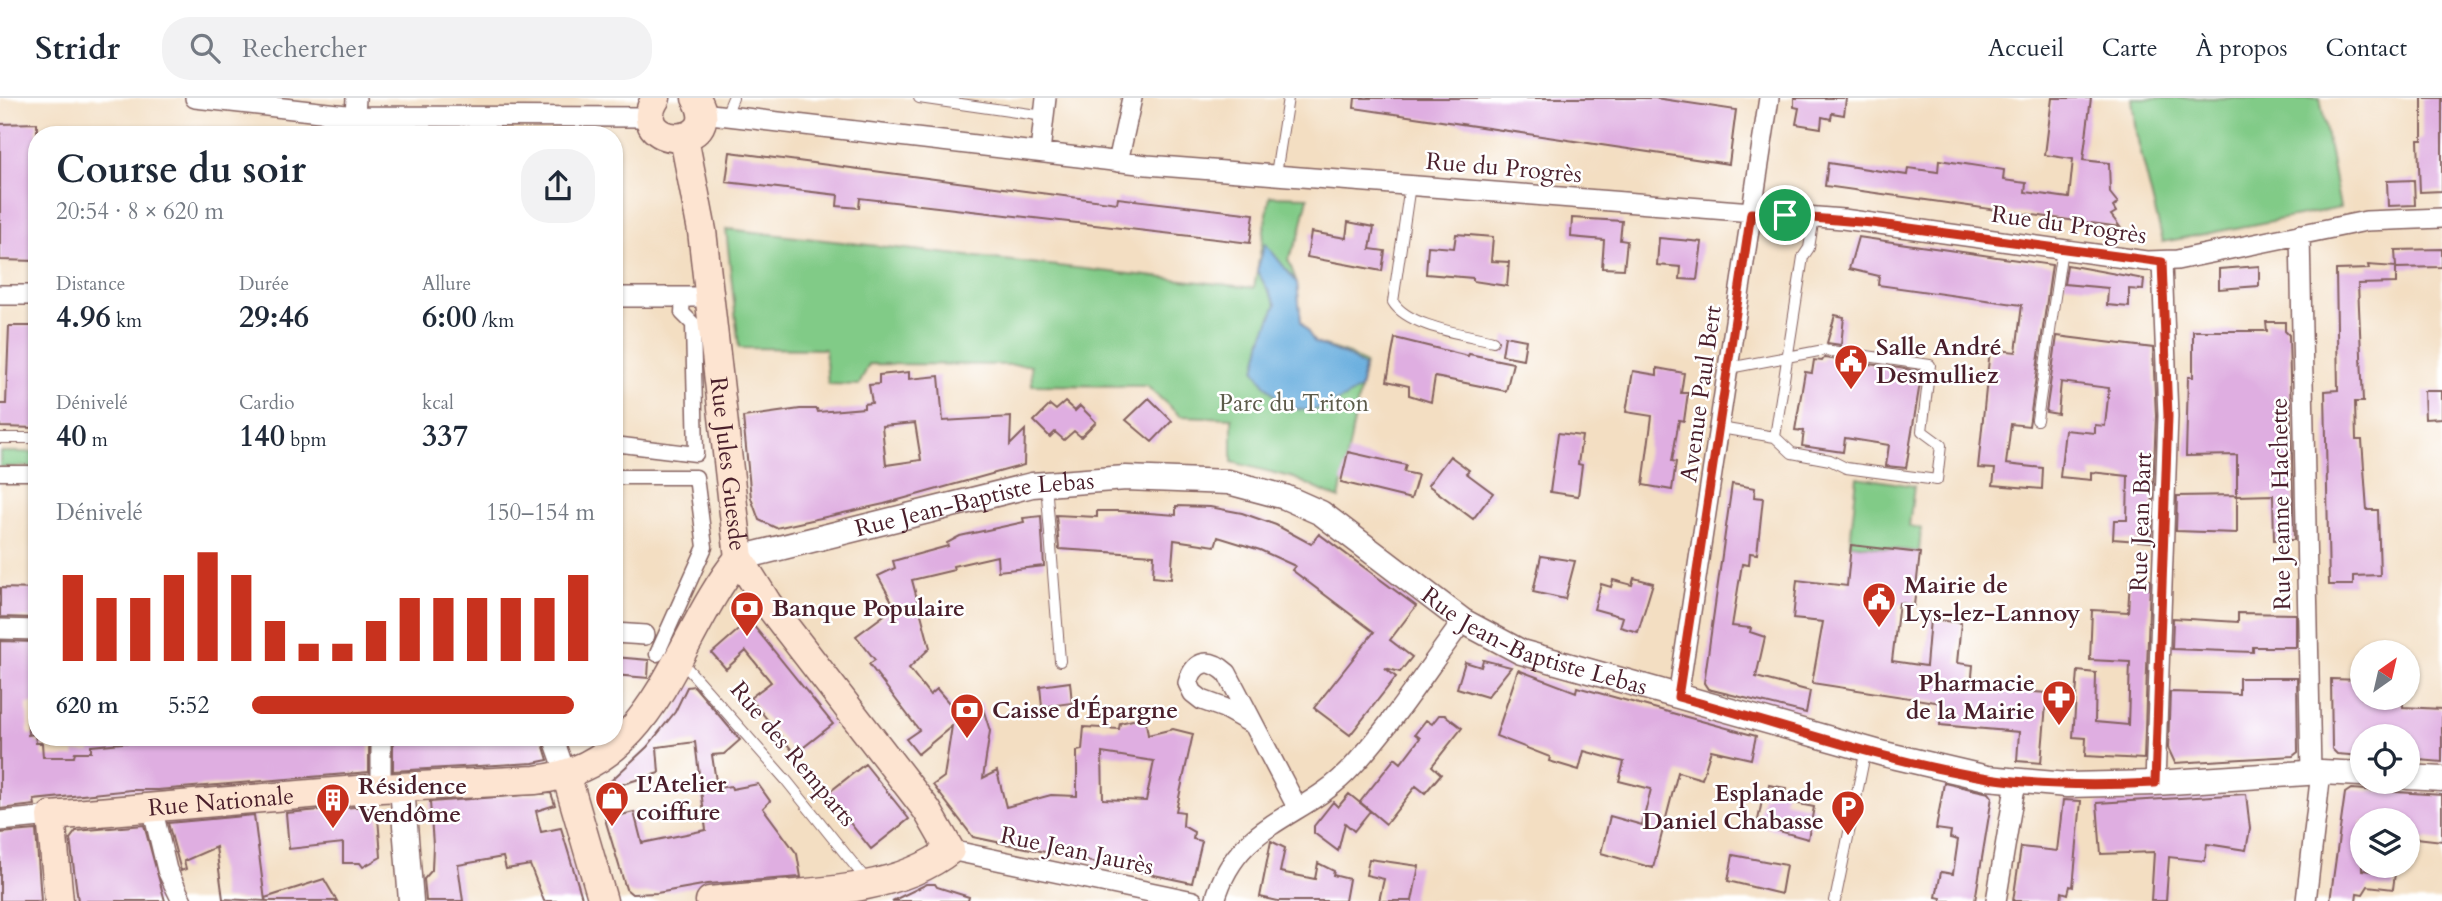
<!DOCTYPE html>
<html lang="fr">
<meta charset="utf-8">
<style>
body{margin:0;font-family:Cardo,serif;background:#f2f2f3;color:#1f2937;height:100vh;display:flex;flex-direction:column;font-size:26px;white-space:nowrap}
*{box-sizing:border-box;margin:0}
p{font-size:23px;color:#747a83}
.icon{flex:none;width:38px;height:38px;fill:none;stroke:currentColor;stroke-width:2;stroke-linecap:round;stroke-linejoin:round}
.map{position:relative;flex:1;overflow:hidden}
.drawer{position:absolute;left:28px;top:28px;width:595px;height:620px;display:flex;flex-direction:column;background:#fff;border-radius:28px;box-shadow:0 2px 5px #0004}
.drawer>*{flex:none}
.needle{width:46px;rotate:34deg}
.fabs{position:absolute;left:2350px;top:542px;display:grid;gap:14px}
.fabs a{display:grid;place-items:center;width:70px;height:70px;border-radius:50%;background:#fff;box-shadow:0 2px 5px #0004;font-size:35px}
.pin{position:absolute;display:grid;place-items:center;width:60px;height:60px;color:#fff;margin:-30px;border:4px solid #fff;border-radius:50%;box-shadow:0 2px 7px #0007}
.round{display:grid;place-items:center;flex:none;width:74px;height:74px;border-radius:28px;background:#f2f2f3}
.head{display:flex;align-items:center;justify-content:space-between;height:119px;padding:0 28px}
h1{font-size:38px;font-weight:600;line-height:52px}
.stats{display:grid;grid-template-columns:repeat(3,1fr);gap:10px;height:119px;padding:7px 28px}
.stats div{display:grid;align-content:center}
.stats b{font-size:30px;font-weight:600}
.stats small{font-size:19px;font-weight:400}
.stats p{font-size:19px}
.chart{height:196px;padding:14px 28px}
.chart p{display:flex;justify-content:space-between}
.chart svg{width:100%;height:126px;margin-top:7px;stroke:#c8321e;stroke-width:6}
ul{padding:0 28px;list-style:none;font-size:23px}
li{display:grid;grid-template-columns:112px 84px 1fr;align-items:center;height:52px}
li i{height:18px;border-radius:9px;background:#c8321e}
header{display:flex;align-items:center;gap:42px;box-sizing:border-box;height:98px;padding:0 35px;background:#fff;border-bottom:2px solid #e0e1e3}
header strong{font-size:33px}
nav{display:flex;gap:38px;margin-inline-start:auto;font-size:24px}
.search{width:490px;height:63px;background:#f2f2f3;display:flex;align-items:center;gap:18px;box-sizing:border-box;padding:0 24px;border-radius:28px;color:#747a83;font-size:26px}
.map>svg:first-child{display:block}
</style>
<header>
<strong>Stridr</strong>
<div class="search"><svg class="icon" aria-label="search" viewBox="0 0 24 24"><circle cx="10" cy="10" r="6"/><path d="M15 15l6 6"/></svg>Rechercher</div>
<nav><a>Accueil</a><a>Carte</a><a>À propos</a><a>Contact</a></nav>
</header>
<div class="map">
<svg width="2442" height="803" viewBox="0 0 2442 803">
<rect width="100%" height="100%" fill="#fff"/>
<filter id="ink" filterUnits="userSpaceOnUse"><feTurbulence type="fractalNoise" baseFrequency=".0143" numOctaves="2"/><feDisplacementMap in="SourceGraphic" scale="14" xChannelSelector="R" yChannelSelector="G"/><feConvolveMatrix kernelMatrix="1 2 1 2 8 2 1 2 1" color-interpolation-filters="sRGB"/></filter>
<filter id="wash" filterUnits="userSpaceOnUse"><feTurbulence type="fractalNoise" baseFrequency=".00686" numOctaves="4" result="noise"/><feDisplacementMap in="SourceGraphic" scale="28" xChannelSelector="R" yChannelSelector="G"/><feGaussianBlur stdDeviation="1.57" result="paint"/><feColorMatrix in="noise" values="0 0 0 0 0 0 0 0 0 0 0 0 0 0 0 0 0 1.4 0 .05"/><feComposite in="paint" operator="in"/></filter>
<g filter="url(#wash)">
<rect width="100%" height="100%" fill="#f3dec2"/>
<path fill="#81cb87" stroke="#667559" stroke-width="2" d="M2132,0H2320L2340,110L2163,144L2136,35Z
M1270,98L1308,99L1299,139L1288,161L1297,185L1301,224L1315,245L1349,256L1365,266L1339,401L1294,380L1232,364V320L1180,318L1147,288L1032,287L1031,267L869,266L859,287L828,286L825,251L739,250L726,131L1254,190Z
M0,354H37V369H0Z
M1857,379L1914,388L1909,428L1921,430L1919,454L1850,446Z"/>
<path fill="#68adde" stroke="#596684" stroke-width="2" d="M1265,145L1297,185L1301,224L1315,245L1348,258L1364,269L1360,291C1311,321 1288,323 1255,272L1262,241L1276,206L1257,173Z"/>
<g id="blocks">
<path fill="#dfaee1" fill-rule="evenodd" d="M1355,0H1655L1736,12L1729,66L1354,10Z
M1794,0H1846L1844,17L1832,15L1831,21L1822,19L1821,30L1796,26L1799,10L1794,9Z
M2052,0H2091L2083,62L2109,65L2110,95L2118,105L2113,109L2116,114L2111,117L2120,129L1825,88L1828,65L1907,77L1908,70L1938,74L1939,62L2004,72L2003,82L2026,85L2025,94L2069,100L2073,61L2045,57Z
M2422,0H2442V93L2420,94L2418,42H2422Z
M37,25V163L0,162V26Z
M730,54L1117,105L1118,100L1254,116L1250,145L860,100L859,110L837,108L838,97L726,84Z
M2414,82L2415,107L2388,108L2387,83Z
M1572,120L1622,123L1620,142L1627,143L1624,171L1602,170L1604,142L1571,139Z
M1348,124L1374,129L1370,151L1385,153L1382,173L1307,159L1311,134L1346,140Z
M1456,136L1493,139L1491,163L1509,164L1507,188L1473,183V180L1426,176L1428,148L1454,150Z
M1858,139L2052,167L2029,328L2011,326L2006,366L2043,370L2042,391L1993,387L1995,371L1978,370L1990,251L2016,254L2022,207L1878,187L1879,178L1849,171Z
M1659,140L1702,144L1697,182L1680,181L1681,169L1657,167Z
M2442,151V169L2396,170V185L2358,186L2363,304H2355L2356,342H2362L2367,412H2378L2380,477L2353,478V487H2329L2325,293L2338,292L2336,172L2369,171L2368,167L2396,169L2395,152Z
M2067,167L2144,181L2143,192L2129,191V209L2107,207L2108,190L2064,186Z
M2259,168V188L2219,191V171Z
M1835,217L1844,219L1841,247L1827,245Z
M2266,224H2285V233L2289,237L2294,442H2274L2273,397L2237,398V435L2176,433L2177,398L2237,397V357L2186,358L2188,279H2193V233H2267Z
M9,228H37V330L0,329V306H6Z
M1505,238L1526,242L1523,261L1502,257Z
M2057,238L2153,250L2156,318L2151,444L2113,441L2114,422H2127L2128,378L2091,374V382L2060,379L2065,332L2095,335V327L2105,328L2109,290L2061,284L2058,316L2046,314Z
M1395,240L1468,258L1469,256L1513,265L1506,293L1435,279L1431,304L1409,297V288L1387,283Z
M1824,260L1922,273L1906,370L1886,368L1889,347L1845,340L1843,354L1802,348L1804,333L1795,332L1805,274L1812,275L1814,262L1822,263Z
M1657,270L1684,275L1681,295H1688L1684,323L1679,322L1672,363L1676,364L1672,392L1643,387L1652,318L1626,314L1633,273L1657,277Z
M909,274V281L939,278L943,323L1011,319L1010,347L1025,332L1024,367L884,406L776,430L759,422L751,400L743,319L800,311H817L818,314L864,310V306L872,305L869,287L879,286V277ZM915,325L921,362L886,367L882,328Z
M2424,293H2442V320L2425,321Z
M1149,300L1172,323L1152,344L1126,322Z
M1065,304L1075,313L1080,308L1096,324L1081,339L1074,333L1064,342L1055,334L1050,339L1034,323L1050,307L1056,312Z
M1558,335L1582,338L1578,366L1582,367L1578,398L1550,394Z
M1348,354L1406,367L1404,374L1418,377L1411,401L1341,384Z
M1450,358L1469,372L1466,375L1493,395L1473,421L1428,387Z
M1732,386L1755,390L1754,399L1763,400L1757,456L1750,455L1749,467L1742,466L1732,528L1751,530L1750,534L1765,539L1756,579L1810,593L1806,615L1708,591L1704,585Z
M1176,408L1210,409L1242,415L1276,427L1311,446L1319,436L1416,508L1390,542L1412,559L1400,574L1385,570L1396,579L1350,637L1314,610L1374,534L1292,472L1295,468L1260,452L1218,439L1215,448L1174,442L1171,481L1153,479L1154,457L1059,451L1056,417L1097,419V413H1121L1176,417Z
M1041,418L1044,468L998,473L997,458L953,468L954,472L912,482L930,550L909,570L930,597L937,591L962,620L981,604L990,633L983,680L997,673L1006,709L1051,697L1077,698V653L1082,652L1084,629L1119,631L1120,625L1145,619L1148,637L1173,631L1193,636L1176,713L1184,714L1183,728L1194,734L1193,741L1202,743L1192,785L973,739L933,687L944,679L952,628L918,656L906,641L919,632L869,566L875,562L856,538L895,509L878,478L895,470L893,463L948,448L947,445L960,438L1024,424L1023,420ZM1102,655L1154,663L1146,703L1103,701Z
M1851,447L1920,455L1914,507L1899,505L1892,563L1926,568L1930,521L1961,525L1957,565L1973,567L1971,589L2047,595L2041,665L2017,663L2019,634L1940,627L1942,605L1812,585L1823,524L1793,521L1797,482L1847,488Z
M1541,458L1575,463L1565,501L1533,494Z
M1634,480L1653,485L1638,534L1620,529L1623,519L1594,511L1601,486L1611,489L1613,482L1632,487Z
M2130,481L2150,482L2144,661L2085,658L2086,640L2073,639L2078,573L2096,575L2095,624L2128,627L2130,564L2090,562L2092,512L2128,514Z
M0,490L37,491V520L0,519Z
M2238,515L2296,516V549H2253V554L2172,551L2173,520L2238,524Z
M745,526L753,527L833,626L795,656L750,600L771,584L746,553L726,571L712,555Z
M0,543L37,544V605L27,606L28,637L35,636L36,645H42L43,659H74L75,654H91V648L142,643V639H369V674L158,692H131L34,702L35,707L0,711Z
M614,559L649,562L648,580L614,577Z
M1483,562L1511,569L1487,599L1457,590L1465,564L1481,569Z
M1518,572L1576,594L1577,589L1756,638L1751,661L1711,652L1702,681L1678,674L1653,770L1601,755L1610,718L1642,727L1651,691L1619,683L1624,664L1584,653L1579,672L1549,663L1550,659L1496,638Z
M2239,580H2297L2298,654L2293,658L2175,665L2168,650L2170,594L2239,596Z
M2331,581L2362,582V600H2395V606L2403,605V609L2442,611V664L2408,661V639H2362V658L2337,656L2332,651Z
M1070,584L1072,605L1042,609L1040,588Z
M694,588L740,642L724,656L712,657L717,690L731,688L732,691L758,686L770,703L763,710L797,756L801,779L708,786L657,795L632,796L626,791L605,721L634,714L642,745L706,732L695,644L657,649L659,675L600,693L647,649L675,614L687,589Z
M1439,617H1445L1462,630L1432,668L1441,676L1425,695L1416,688L1386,726L1360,704L1395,660L1401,665L1420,640L1415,636L1426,622L1432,626Z
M393,639H541L548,662L533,665L393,673Z
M865,666L909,721L871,751L827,696Z
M1944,685L1989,695L1992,699L1975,803H1941V800L1936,799L1941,774L1953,776L1958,742L1950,740L1951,733L1936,731Z
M1769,687L1786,690L1784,703L1814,709L1808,741L1757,727L1763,698L1766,699Z
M2351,691L2442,697V743L2408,739V723H2362V772L2395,775L2393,791L2368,788L2363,796L2357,795L2356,803H2330L2345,695Z
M551,695L555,707L536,713L541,734L561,730L583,803H544L530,767L506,771L503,759L458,767L463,803H426L424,781L432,772L433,747L430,704Z
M1349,696L1370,713L1354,733L1345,725L1338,753L1314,735V728L1333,704L1338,709Z
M2246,696L2250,731L2246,752L2207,746L2205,763L2169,759L2166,803H2151L2154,754L2101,756L2097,705Z
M2063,702L2081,703L2073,789L2070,788L2068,796L2062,794L2061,803H2013L2021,749L2057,753Z
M366,708L378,719L381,759L363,769L360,765H343V745L289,751L286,715Z
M254,717L265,803L223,801L216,749L184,763L186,771L181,773L168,725Z
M144,727L165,803H78L70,741L76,733Z
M36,732L41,803H0V735Z
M1271,743L1285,750L1280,774L1315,781L1318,765L1334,773L1333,777L1349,781L1345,803H1278L1260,799Z
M1733,757L1786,767L1781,796L1728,783Z
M1369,761L1419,768L1412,803H1379L1384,781L1366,777Z
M324,781L337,803H266L265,800Z
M927,786H935L937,789L969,799L968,803H892Z"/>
</g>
</g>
<g filter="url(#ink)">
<use href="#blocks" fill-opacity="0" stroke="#856260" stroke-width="2"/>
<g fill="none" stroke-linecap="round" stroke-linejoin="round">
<g stroke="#856260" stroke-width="12">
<path id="service" d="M919,0L1044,18
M726,17L733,0
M1276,76L1288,0
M1410,87L1393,204C1408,229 1465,236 1493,243
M1729,270L1824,252L1930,267L1922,333L1941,347L1937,382L1846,370L1830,362L1792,355L1775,339
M2037,322L2062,151
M1720,330L1775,339L1803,159L1809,150L1814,119
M0,340H37
M1046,385L1060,563
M681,563L786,682L868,784
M1835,803L1866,651"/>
</g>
<g stroke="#856260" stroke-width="17">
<path id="pedestrian" d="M614,346L696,356L693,226L682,215L683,199
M0,375H37
M614,379H696L705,449L657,556"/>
</g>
<g stroke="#856260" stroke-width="22">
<path id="minor" d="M195,0L355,18L651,19
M702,15L1147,67L1843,121L2146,163L2177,162L2366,123L2442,120
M355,18L356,0
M1040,54L1046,0
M1118,64L1132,0
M2300,136L2311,674
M0,197H37
M614,199H710
M0,531L37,532
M614,535L645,537
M1678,599L1769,0
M1254,627L1224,610L1202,602L1193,595L1188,585C1195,561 1210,560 1227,575L1297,709
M381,639V690
M553,639L566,676
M2155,685L2168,318L2162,164
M152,709L167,772L182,803
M0,723L51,718
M950,752L1193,803
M1215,803C1237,722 1306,721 1353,668C1394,624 1427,571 1463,523
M1996,803L2016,683
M2306,803L2321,674"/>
</g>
<g stroke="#856260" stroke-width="27">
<g id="tertiary">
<path id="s1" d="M739,460L1032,387L1126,380L1228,384L1285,399L1321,415L1463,523L1521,554L1884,656L1987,680L2067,687L2155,685L2321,674L2362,676"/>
<path d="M2408,679L2442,681"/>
<path d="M402,689L411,803"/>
</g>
</g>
<g stroke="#856260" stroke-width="31">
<g id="secondary">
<path d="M656,0C624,51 728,54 696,0"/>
<path id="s2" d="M684,40L702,133L739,460L767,505L927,712L950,752C890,800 784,794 710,803"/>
<path d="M566,676L603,803"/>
<path id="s3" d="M59,803L51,718L381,690L535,682C656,670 674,540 739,460"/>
</g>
</g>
<use href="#service" stroke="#fff" stroke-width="10"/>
<use href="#pedestrian" stroke="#fff" stroke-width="14"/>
<use href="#minor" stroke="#fff" stroke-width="19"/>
<use href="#tertiary" stroke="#fff" stroke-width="24"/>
<use href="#secondary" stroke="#fde4d1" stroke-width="28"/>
</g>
</g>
<g fill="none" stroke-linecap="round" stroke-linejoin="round" filter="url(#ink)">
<g stroke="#fff" stroke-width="14">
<path id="route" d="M1751,115L1872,125L2162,164L2168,318L2155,685C2099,688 2045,688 1989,680C1884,664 1781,626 1678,599Z"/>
</g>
<use href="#route" stroke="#c8321e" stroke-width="9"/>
</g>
<defs>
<g id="civic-pin" transform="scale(1.75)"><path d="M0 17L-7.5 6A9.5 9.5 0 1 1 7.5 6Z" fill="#c8321e" stroke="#fff"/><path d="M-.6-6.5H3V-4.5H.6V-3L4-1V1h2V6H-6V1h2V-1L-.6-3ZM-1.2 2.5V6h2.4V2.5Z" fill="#fff"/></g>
<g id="bank-pin" transform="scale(1.75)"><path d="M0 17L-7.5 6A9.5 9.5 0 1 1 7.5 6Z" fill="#c8321e" stroke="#fff"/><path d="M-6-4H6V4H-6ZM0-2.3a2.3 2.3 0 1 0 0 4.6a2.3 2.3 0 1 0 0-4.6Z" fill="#fff"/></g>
<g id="pharmacy-pin" transform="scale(1.75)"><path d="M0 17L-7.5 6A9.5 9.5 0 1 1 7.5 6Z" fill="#c8321e" stroke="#fff"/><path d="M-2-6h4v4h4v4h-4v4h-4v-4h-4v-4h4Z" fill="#fff"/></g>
<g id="shop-pin" transform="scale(1.75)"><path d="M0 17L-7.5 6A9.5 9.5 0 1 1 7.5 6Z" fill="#c8321e" stroke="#fff"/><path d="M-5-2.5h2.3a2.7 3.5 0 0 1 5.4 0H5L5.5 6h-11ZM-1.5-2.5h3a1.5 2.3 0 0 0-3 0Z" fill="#fff"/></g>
<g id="building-pin" transform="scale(1.75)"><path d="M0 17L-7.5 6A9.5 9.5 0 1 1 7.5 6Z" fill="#c8321e" stroke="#fff"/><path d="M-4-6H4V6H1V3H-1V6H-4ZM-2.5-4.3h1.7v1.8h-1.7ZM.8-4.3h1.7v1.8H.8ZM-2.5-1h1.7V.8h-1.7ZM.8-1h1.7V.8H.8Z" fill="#fff"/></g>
<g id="parking-pin" transform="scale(1.75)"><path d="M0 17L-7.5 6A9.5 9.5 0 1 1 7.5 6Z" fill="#c8321e" stroke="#fff"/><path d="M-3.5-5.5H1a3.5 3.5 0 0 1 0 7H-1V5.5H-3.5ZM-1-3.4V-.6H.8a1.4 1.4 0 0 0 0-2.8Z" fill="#fff"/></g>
</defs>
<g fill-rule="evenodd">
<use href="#civic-pin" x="1851" y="263"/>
<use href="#civic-pin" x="1879" y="501"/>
<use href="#bank-pin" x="747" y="510"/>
<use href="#pharmacy-pin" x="2059" y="599"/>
<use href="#bank-pin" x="967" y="612"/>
<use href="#shop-pin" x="612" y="700"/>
<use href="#building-pin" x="333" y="702"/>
<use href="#parking-pin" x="1848" y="709"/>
</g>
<g text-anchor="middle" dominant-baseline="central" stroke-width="5" stroke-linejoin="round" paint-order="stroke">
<g font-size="24" fill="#4a1f2b" stroke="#fff">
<text transform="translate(1504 70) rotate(5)">Rue du Progrès</text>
<text transform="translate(2069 127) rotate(8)">Rue du Progrès</text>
<text transform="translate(1701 296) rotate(-82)">Avenue Paul Bert</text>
<text stroke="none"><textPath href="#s2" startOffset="329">Rue Jules Guesde</textPath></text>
<text transform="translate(2281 406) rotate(-91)">Rue Jeanne Hachette</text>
<text stroke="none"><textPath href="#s1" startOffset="242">Rue Jean-Baptiste Lebas</textPath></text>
<text transform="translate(2141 424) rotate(-88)">Rue Jean Bart</text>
<text stroke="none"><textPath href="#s1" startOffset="849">Rue Jean-Baptiste Lebas</textPath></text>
<text transform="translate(793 656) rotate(50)">Rue des Remparts</text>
<text stroke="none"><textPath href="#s3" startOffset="256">Rue Nationale</textPath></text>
<text transform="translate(1077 753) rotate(12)">Rue Jean Jaurès</text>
</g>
<g font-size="24" font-weight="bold" fill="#4a1f2b" stroke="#fff" text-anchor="start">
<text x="1876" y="249">Salle André<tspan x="1876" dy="28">Desmulliez</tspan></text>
<text x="1904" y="487">Mairie de<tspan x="1904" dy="28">Lys-lez-Lannoy</tspan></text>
<text x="772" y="510">Banque Populaire</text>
<text x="2035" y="585" text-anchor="end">Pharmacie<tspan x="2035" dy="28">de la Mairie</tspan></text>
<text x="992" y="612">Caisse d'Épargne</text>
<text x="636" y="686">L'Atelier<tspan x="636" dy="28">coiffure</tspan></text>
<text x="358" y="688">Résidence<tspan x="358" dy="28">Vendôme</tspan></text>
<text x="1824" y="695" text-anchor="end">Esplanade<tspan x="1824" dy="28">Daniel Chabasse</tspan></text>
</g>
<g font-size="24" fill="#5d5b4b" stroke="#fff">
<text x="1294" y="305">Parc du Triton</text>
</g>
</g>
</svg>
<div class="fabs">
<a><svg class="needle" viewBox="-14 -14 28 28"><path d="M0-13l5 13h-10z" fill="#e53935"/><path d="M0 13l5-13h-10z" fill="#747a83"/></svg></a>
<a><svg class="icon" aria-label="locate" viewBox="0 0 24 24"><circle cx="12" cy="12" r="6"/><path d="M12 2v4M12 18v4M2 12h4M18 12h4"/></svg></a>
<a><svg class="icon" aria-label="layers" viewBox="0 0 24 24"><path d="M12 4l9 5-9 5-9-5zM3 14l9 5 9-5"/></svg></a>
</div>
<div class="pin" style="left:1785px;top:117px;background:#1e9e55"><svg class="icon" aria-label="arrive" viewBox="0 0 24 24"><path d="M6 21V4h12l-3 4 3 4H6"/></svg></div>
<section class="drawer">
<div class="head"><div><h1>Course du soir</h1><p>20:54 · 8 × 620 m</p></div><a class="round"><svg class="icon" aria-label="share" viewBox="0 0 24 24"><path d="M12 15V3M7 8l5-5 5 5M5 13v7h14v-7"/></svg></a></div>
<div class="stats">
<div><p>Distance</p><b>4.96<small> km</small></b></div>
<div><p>Durée</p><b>29:46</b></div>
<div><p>Allure</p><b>6:00<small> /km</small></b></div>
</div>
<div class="stats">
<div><p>Dénivelé</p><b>40<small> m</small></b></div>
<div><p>Cardio</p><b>140<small> bpm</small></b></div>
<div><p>kcal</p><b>337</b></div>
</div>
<div class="chart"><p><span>Dénivelé</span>150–154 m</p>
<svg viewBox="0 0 160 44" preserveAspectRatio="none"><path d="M5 44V14M15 44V22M25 44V22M35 44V14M45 44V6M55 44V14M65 44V30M75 44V38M85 44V38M95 44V30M105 44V22M115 44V22M125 44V22M135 44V22M145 44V22M155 44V14"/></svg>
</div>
<ul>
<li><b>620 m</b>5:52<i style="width:94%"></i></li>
</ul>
</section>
</div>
